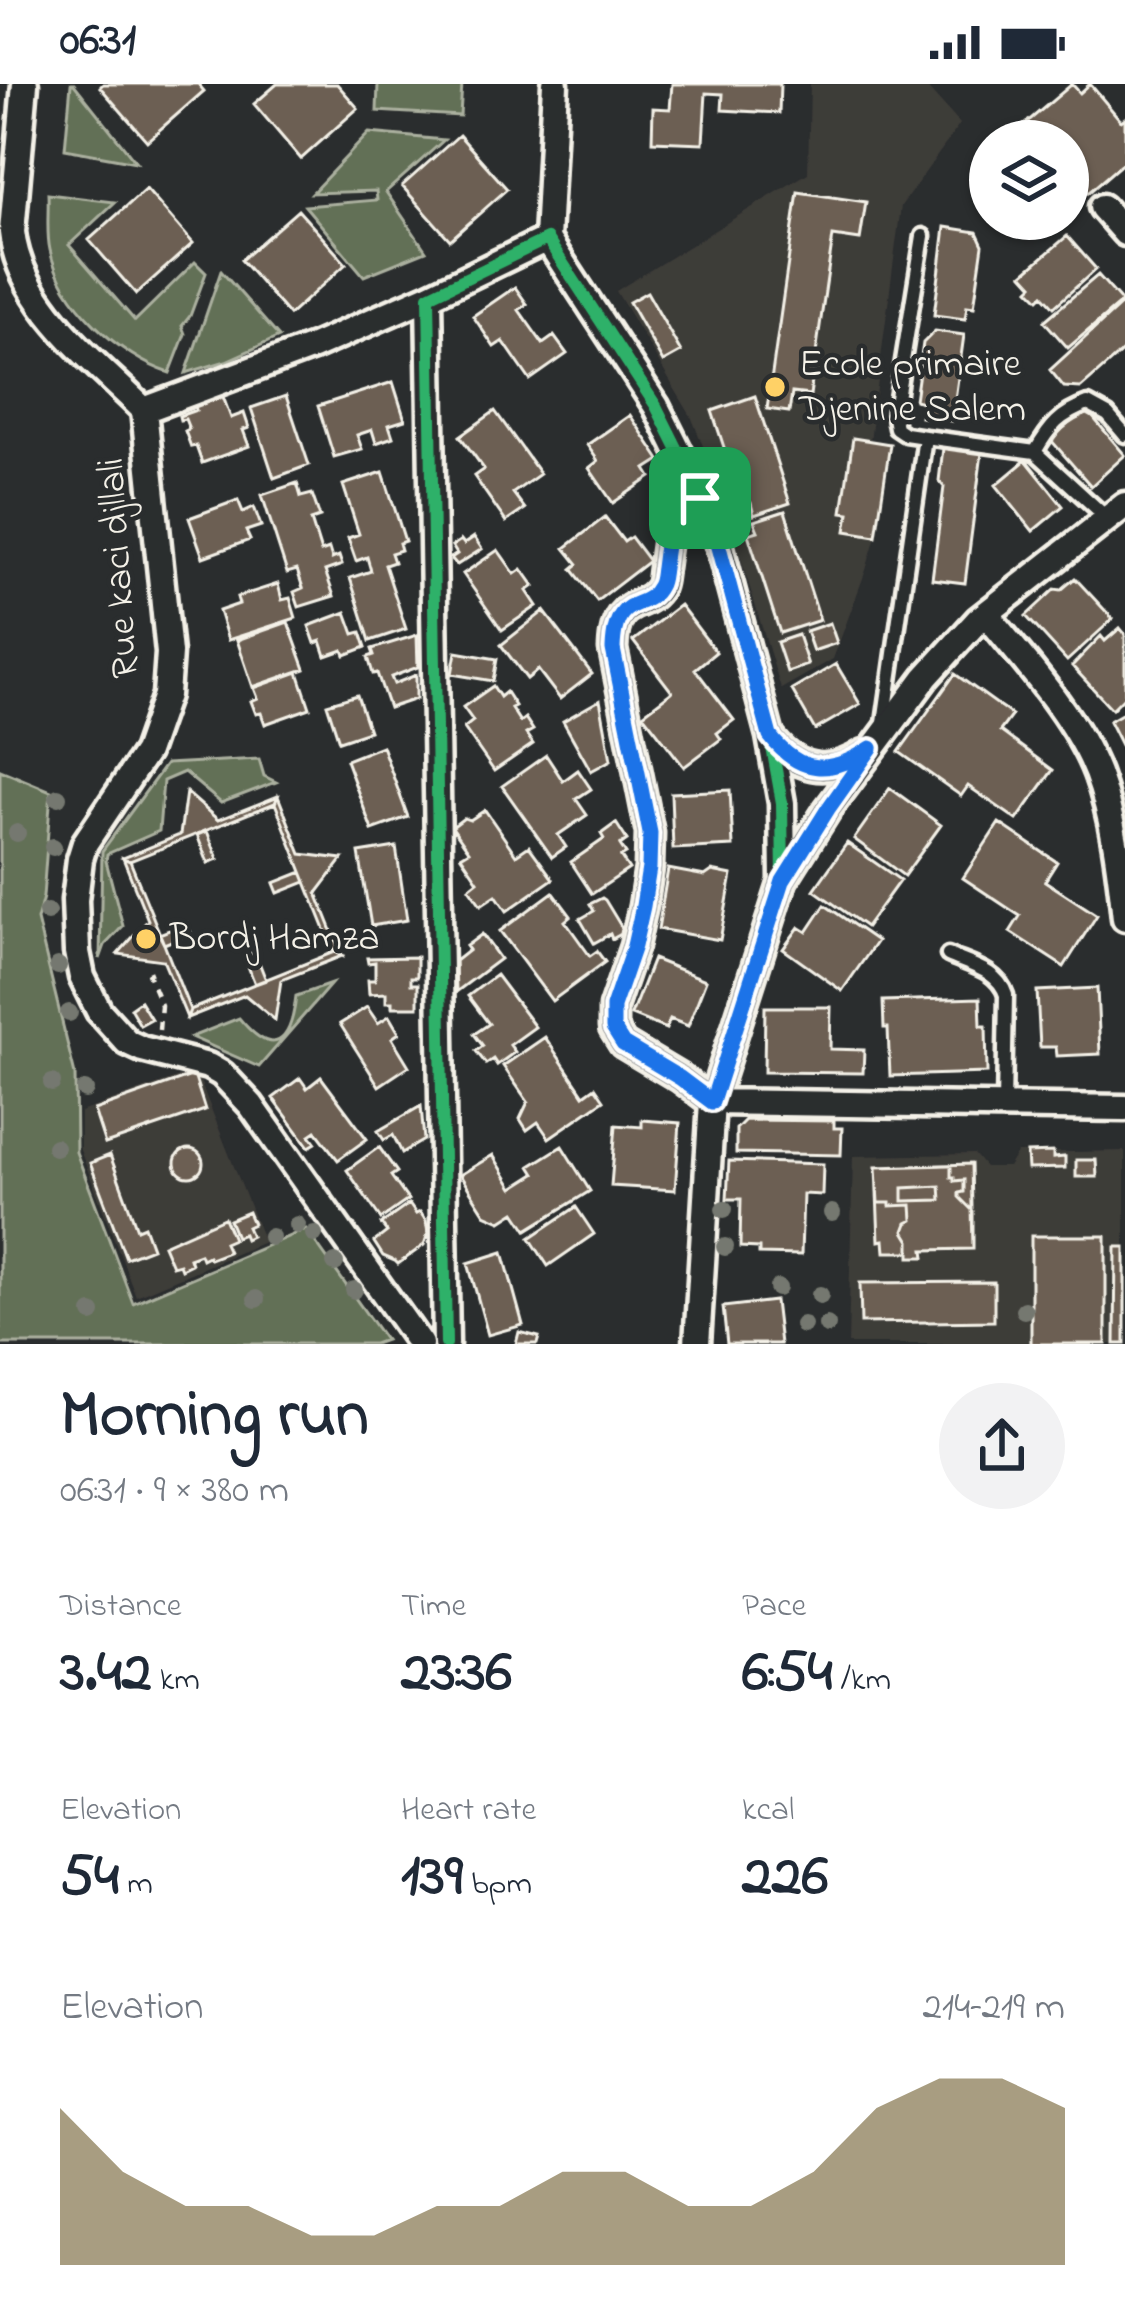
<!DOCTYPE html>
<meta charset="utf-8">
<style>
body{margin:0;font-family:"Indie Flower",sans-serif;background:#f2f2f3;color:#1f2937;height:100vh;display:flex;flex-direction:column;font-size:45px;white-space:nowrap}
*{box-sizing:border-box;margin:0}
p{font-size:39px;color:#747a83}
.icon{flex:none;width:66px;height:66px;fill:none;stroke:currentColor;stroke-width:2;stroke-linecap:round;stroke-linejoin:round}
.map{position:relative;height:1260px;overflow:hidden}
.drawer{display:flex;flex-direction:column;background:#fff;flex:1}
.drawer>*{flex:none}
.fabs{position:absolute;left:969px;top:36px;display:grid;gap:24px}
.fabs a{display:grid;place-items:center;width:120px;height:120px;border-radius:50%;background:#fff;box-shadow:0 3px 9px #0004;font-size:60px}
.pin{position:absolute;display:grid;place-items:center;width:102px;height:102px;color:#fff;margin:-51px;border-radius:24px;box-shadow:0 6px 18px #0006}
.round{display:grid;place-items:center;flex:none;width:126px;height:126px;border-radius:63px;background:#f2f2f3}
.head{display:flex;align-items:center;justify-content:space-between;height:204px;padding:0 60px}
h1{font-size:66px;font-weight:700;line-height:90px}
.metrics{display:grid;grid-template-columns:repeat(3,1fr);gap:18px;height:204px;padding:12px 60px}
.metrics div{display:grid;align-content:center}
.metrics b{font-size:60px;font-weight:700}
.metrics small{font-size:33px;font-weight:400}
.metrics p{font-size:33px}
.chart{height:336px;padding:24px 60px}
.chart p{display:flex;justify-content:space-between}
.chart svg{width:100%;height:216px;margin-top:12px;fill:#84754c;opacity:.7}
.status{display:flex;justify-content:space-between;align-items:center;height:84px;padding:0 60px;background:#fff;direction:ltr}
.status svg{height:33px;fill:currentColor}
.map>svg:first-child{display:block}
</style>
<div class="status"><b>06:31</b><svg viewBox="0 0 49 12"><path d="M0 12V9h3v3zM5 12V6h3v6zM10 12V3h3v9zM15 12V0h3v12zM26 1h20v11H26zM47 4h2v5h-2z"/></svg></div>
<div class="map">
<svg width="1125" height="1260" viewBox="0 0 1125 1260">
<rect width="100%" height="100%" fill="#2a2d2e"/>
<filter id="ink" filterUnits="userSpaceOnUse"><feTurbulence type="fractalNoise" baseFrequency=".00833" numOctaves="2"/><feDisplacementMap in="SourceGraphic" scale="24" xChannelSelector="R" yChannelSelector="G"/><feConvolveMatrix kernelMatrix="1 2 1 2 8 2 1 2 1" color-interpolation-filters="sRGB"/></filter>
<g filter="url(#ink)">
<path fill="#3e3c39" d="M810,0H924L960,40L901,122L870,357L890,360L876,452L866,486L833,575L781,605L717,397L691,332L616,207L808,89Z
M196,987L264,1158L136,1212L80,1066V1028Z
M1125,1067V1260H848L853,1072L974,1070L985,1083H1008L1017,1069Z"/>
<path fill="#626f56" stroke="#abb09f" stroke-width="3" d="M71,0H74L136,78L65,65Z
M378,0H462L460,32L377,27Z
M369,49L444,56L386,108L426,167L364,192L305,122L377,116L376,107L312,109Z
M48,110L115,118L69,161L135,237L195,178L206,189L190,232L182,242L185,250L170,289C120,273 61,219 50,166C46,149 49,128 48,110Z
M221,187L279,253L226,277L186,289C198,255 209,222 221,187Z
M259,675L264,692L276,698L221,719L184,688L163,697L159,747L107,770L106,777L123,842L105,861L100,875L102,767L166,680Z
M0,686L51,707L43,813L37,836L75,991L76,1068L133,1219L306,1145L385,1256L374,1260H0Z
M331,900L259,983L191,953L239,934C274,976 291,959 296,912Z"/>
<path fill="#6c5f52" stroke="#f4f1e8" stroke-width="3" d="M103,0H198L204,7L147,57L100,3Z
M277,0H337L358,24L301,75L254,20Z
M672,0H780L779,29L722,26L723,10L706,9L703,59L652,57L653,24L670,25Z
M1072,0L1080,9L1090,0L1121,37L1125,34V77L1088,109L1081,100L1072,108L1068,103V57H1025L1027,55L1019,45Z
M459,51L507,105L450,156L402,102Z
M146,105L193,159L136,210L89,156Z
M798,108L866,118L860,156L833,152L810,311L792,309L789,328L767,325Z
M298,126L346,180L289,231L241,176Z
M945,143L977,148L983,161L974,223L967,222L965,235L934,231Z
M1067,152L1096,185L1054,223L1043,211L1039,215L1029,205L1033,201L1023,190Z
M1098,191L1122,218L1068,264L1044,237Z
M515,203L527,220L519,226L543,260L554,252L567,270L530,296L503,257L494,263L473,232Z
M647,208L681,268L663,278L629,218Z
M1123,219L1125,222V265L1081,304L1064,303L1050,286Z
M935,247L964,251L952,337L921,333L923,318L915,316L923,259Z
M393,298L405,336L389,341L393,353L376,359L372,346L357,351L362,365L334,373L318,322Z
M222,310L231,334L244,329L249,344L243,346L249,362L202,379L196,362L191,363L185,347L189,345L185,335L180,336L179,332L196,326L194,320Z
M286,312L309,381L274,394L251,324Z
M755,312L790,419L754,431L751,419L743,421L712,327Z
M1086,325L1125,371L1091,402L1050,355Z
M495,327L540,390L513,409L525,425L506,438L474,392L484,385L460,352Z
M630,331L660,376L646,385L651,393L613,419L589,384L598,377L587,361Z
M853,354L890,360L876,452L846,447L849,429L842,428Z
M943,364L982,369L965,499L932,495L944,403L939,397Z
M1026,376L1063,422L1033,447L996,401Z
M383,388L405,457L399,459L401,466L391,469L394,478L385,481L406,545L370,557L350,494L371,487L367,473L356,477L348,454L359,450L343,401Z
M297,399L301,413L312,410L320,433L311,436L321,468L329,465L332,475L339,472L342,481L325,487L334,512L299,523L294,508L303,504L297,486L287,489L262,411Z
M238,416L243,428L254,423L261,442L246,447L250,456L203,473L189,434Z
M785,427L820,536L780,549L748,450L758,447L754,437Z
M605,433L624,458L631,453L649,477L597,517L572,485L578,480L565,464Z
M474,453L482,465L457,481L451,474L457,470L452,462L461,456L464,460Z
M498,466L515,490L522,485L534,502L527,507L537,522L502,546L463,490Z
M1075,494L1113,535L1067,577L1026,532L1055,505L1061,506Z
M278,500L282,516L290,514L296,534L228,556L219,527L239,520L237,513Z
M680,521L716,568L695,585L734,636L717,649L721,655L684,683L643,630L672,608L633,557Z
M544,527L592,590L560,615L538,586L527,595L501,561Z
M346,528L354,550L361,548L366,563L345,571L343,566L326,572L321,557L315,559L309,542Z
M288,538L305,585L253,603L237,556Z
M830,539L837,559L813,567L806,547Z
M1120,544L1125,550V612L1112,625L1072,582L1101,552L1105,557Z
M417,551L418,583L391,593L394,600L416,591V615L389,624L377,589L373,590L368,573L374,571L372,565Z
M798,551L808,581L787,588L777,558Z
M456,568L497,575L493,597L452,590Z
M836,580L860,620L815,646L792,606Z
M298,588L310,624L265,640L261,629L256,630L251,617L258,614L254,604Z
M955,590L1012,631L1000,647L1053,686L1017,736L968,702L961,712L899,668Z
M493,602L500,613L506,608L515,622L511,624L520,638L525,634L533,646L526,650L533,660L494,687L464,644L473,637L463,623Z
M357,611L369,647L339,657L327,620Z
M600,616L611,676L591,687L563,637Z
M1125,628V669L1109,637Z
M382,662L408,733L372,746L346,676Z
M546,671L563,697L578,686L591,705L576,715L587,731L558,751L566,763L552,773L502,702Z
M890,704L941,741L904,792L854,755Z
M730,706L733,762L673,765L671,709Z
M186,708L218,736L278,712L275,719L130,777L123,774L180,751Z
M278,712L301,770L343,775L317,809L342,872L334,868L306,798L275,719Z
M485,726L516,771L529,762L553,795L507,827L496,811L481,821L469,804L478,797L461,772L469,767L452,743L464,734L470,736Z
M616,739L627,756L620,761L626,770L621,773L629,785L592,810L571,778L604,755L601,750Z
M999,739L1057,778L1045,797L1097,831L1064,883L1010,848L1020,832L963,794Z
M207,747L218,775L208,779L197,751Z
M847,759L900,796L866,843L814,806Z
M396,763L407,836L371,842L359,769Z
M123,774L130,777L164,860L190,926L187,934L163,876L118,870L148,836Z
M668,785L705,792L712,787L732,791L720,856L658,845Z
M302,788L306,798L278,809L274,799Z
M553,808L571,832L565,837L590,872L597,867L605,878L552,917L500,847Z
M602,814L605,816L622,844L621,850L612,855L610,850L594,859L580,835L594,827L590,820Z
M825,821L877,857L842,907L783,865L799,843L807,848Z
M187,839L191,849L164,860L159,850Z
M482,850L500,875L456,908L455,877L469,866L466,862Z
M255,868L266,896L255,900L244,872Z
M334,868L342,872L281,896L275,936L245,911L187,934L190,926Z
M417,873V893H411V900H418V923H392V918H386V909L369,910L368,896H375V878L368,879L367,874Z
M653,875L706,896L688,942L670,935L666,945L631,931Z
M496,891L535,943L510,961L515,968L497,981L493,975L486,980L476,967L483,962L474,950L489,940L468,912Z
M1097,904L1100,970L1057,972L1056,963H1040L1037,907Z
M980,914L981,942H986L987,989L890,992L888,944H884L883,917Z
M140,917L151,935L140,941L130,924Z
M367,923L378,939L389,932L399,949L392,954L409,982L379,1002L340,940Z
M765,923H831L830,965L864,966L863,989L764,988Z
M545,953L584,1011L595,1003L604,1016L549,1054L538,1038L527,1046L520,1035L528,1018L503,982Z
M194,991L205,1026L105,1060L94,1026Z
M321,993L367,1055L338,1076L316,1047L310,1051L316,1059L309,1063L273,1014L300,994L307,1004Z
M421,1022L424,1056L402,1069L393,1051L384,1056L378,1047Z
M642,1036L680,1039L675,1106L611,1102L616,1041L642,1043Z
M745,1036L834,1037V1044H842L841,1071L736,1069V1045Z
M562,1062L590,1107L527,1146L515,1128L501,1137L485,1130L460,1091L493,1071L513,1104L535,1090L530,1082Z
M379,1063L397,1088L391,1092L408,1116L381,1135L347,1086Z
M175 1079a14 14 0 1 1 28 0a14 14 0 1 1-28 0Z
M1053,1068V1074L1065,1073V1084L1028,1085L1027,1069Z
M110,1071L137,1145L144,1142L152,1164L126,1174L90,1079Z
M1076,1076H1096L1097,1093H1076Z
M729,1077L823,1080L822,1111L803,1110L801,1171L759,1170V1164L740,1163L741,1115H727Z
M971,1080L973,1165L924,1166L925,1173H910V1168H885L884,1156L879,1157L876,1083Z
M951,1081V1093H954V1097L964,1096V1108L959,1109V1113L973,1127V1165L924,1166L925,1173H910V1157L904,1147L907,1139L913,1136L912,1121L890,1122V1119H878L876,1083Z
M940,1102L941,1116L903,1117V1104Z
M409,1120L416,1130L420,1128L426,1137L428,1149L424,1161L398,1180L395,1177L383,1172L374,1158L387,1148L381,1140Z
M576,1123L594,1150L548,1182L530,1154Z
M248,1128L253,1140L247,1143L251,1152L245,1155L243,1150L236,1153L229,1136Z
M224,1134L233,1155L224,1159L228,1168L210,1175L208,1172L202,1175L200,1170L189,1174L191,1180L181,1185L179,1180L172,1182L163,1161Z
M1031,1152H1106V1260H1031Z
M1116,1163H1125V1260H1115Z
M503,1168L523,1241L488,1251L468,1179Z
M994,1198V1237L861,1239L860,1199Z
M775,1217L780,1260H727L723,1223Z
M519,1248L539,1253L537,1260H516Z"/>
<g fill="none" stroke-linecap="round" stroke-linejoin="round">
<g stroke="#f4f1e8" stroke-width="21">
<path id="service" d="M925,353L1035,368L1107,434
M1035,368C1050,342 1060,330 1088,320L1108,331L1125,351
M884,639L925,353L905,350L896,344L894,333L923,152
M948,871C970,881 998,886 1006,911L1004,1022"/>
</g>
<g stroke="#f4f1e8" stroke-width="33">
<path id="minor" d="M25,0L12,148C20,222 95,277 144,326L313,263L429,212
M1102,123L1125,149
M547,155L555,0
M144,326L169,569L166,611L146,668L85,759L80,775L75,816L77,868L82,893L99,927L127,958L142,965L208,982L222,990L251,1021L420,1260
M986,530C1024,577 1075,632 1097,689C1114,734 1120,787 1125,834
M770,652C795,686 827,693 864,669
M784,795L828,725L926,593L978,536L1125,421
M446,1260L429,212L547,155L656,322L691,392L720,463L770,652L782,719L783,797L712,1018L680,994L623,960L613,944V923L634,862L643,822L649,784L650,749L613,565C615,507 645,530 660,502C662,497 662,490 663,484C668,448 666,432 700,414
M697,1260L712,1018L1125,1024"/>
</g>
<path stroke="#f4f1e8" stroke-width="4.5" stroke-dasharray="9 9" stroke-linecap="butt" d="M159,946L161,921L148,890L160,885"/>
<use href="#service" stroke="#2a2d2e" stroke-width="12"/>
<use href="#minor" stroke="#2a2d2e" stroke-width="24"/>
<g stroke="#2a2d2e" stroke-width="20">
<path id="cycleway" d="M446,1260L429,212L547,155L656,322L691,392L720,463L770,652L782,719L783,797L712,1018L680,994L623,960L613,944V923L634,862L643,822L649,784L650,749L613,565C615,507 645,530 660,502C662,497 662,490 663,484C668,448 666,432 700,414"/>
</g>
<use href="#cycleway" stroke="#2db169" stroke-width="12"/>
</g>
<g fill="#757870">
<circle cx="58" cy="713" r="9"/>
<circle cx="17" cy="749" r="9"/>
<circle cx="53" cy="763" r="9"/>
<circle cx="47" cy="828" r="9"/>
<circle cx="58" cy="882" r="9"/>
<circle cx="69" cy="929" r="9"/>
<circle cx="52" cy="999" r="9"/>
<circle cx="85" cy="1006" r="9"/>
<circle cx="55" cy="1063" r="9"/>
<circle cx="724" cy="1125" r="9"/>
<circle cx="832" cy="1129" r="9"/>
<circle cx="297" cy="1141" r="9"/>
<circle cx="314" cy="1150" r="9"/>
<circle cx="271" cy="1153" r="9"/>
<circle cx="725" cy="1163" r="9"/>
<circle cx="335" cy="1179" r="9"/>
<circle cx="778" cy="1204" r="9"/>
<circle cx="354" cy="1206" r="9"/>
<circle cx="820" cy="1211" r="9"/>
<circle cx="256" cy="1215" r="9"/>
<circle cx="1024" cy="1226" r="9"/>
<circle cx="92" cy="1229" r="9"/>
<circle cx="803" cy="1241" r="9"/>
<circle cx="827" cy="1241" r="9"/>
</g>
</g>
<g fill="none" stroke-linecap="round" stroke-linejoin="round" filter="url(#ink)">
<g stroke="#fff" stroke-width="24">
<path id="route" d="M700,414L719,463L770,652C800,691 831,691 871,664L828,725L783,797L712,1018L680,994L623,960L613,944V923L634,862L643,822L649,784L650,749L613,565C615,506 645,530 659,502C662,497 662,490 663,484C668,448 666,432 700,414Z"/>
</g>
<use href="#route" stroke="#1a73e8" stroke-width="15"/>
</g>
<g fill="#ffd166" stroke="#2a2d2e" stroke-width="4.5">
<circle cx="775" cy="303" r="12"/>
<circle cx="146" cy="855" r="12"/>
</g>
<g text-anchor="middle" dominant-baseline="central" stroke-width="9" stroke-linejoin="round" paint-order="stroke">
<g font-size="39" fill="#f4f1e8" stroke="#2a2d2e" text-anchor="start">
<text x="799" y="281">Ecole primaire<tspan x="799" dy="45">Djenine Salem</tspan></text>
<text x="170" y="855">Bordj Hamza</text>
</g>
<g font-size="39" fill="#f4f1e8" stroke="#2a2d2e">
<text transform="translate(120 484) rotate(-94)">Rue kaci djllali</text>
</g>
</g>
</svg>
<div class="fabs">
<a><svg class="icon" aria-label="layers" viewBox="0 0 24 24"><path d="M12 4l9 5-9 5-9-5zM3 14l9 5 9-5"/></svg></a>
</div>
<div class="pin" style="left:700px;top:414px;background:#1e9e55"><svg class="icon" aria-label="arrive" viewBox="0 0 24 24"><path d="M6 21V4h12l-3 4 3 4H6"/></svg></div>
</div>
<section class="drawer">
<div class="head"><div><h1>Morning run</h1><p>06:31 · 9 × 380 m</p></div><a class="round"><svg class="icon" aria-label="share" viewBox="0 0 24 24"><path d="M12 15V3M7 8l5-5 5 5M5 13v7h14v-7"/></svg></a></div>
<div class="metrics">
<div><p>Distance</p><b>3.42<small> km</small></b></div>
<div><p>Time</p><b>23:36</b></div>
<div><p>Pace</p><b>6:54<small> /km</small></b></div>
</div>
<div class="metrics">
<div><p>Elevation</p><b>54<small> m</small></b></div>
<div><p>Heart rate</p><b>139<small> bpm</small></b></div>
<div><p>kcal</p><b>226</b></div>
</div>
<div class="chart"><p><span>Elevation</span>214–219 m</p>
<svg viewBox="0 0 160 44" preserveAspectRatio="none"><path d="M0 44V12L10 25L20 32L30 32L40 38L50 38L60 32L70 32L80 25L90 25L100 32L110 32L120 25L130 12L140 6L150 6L160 12V44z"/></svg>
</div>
</section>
